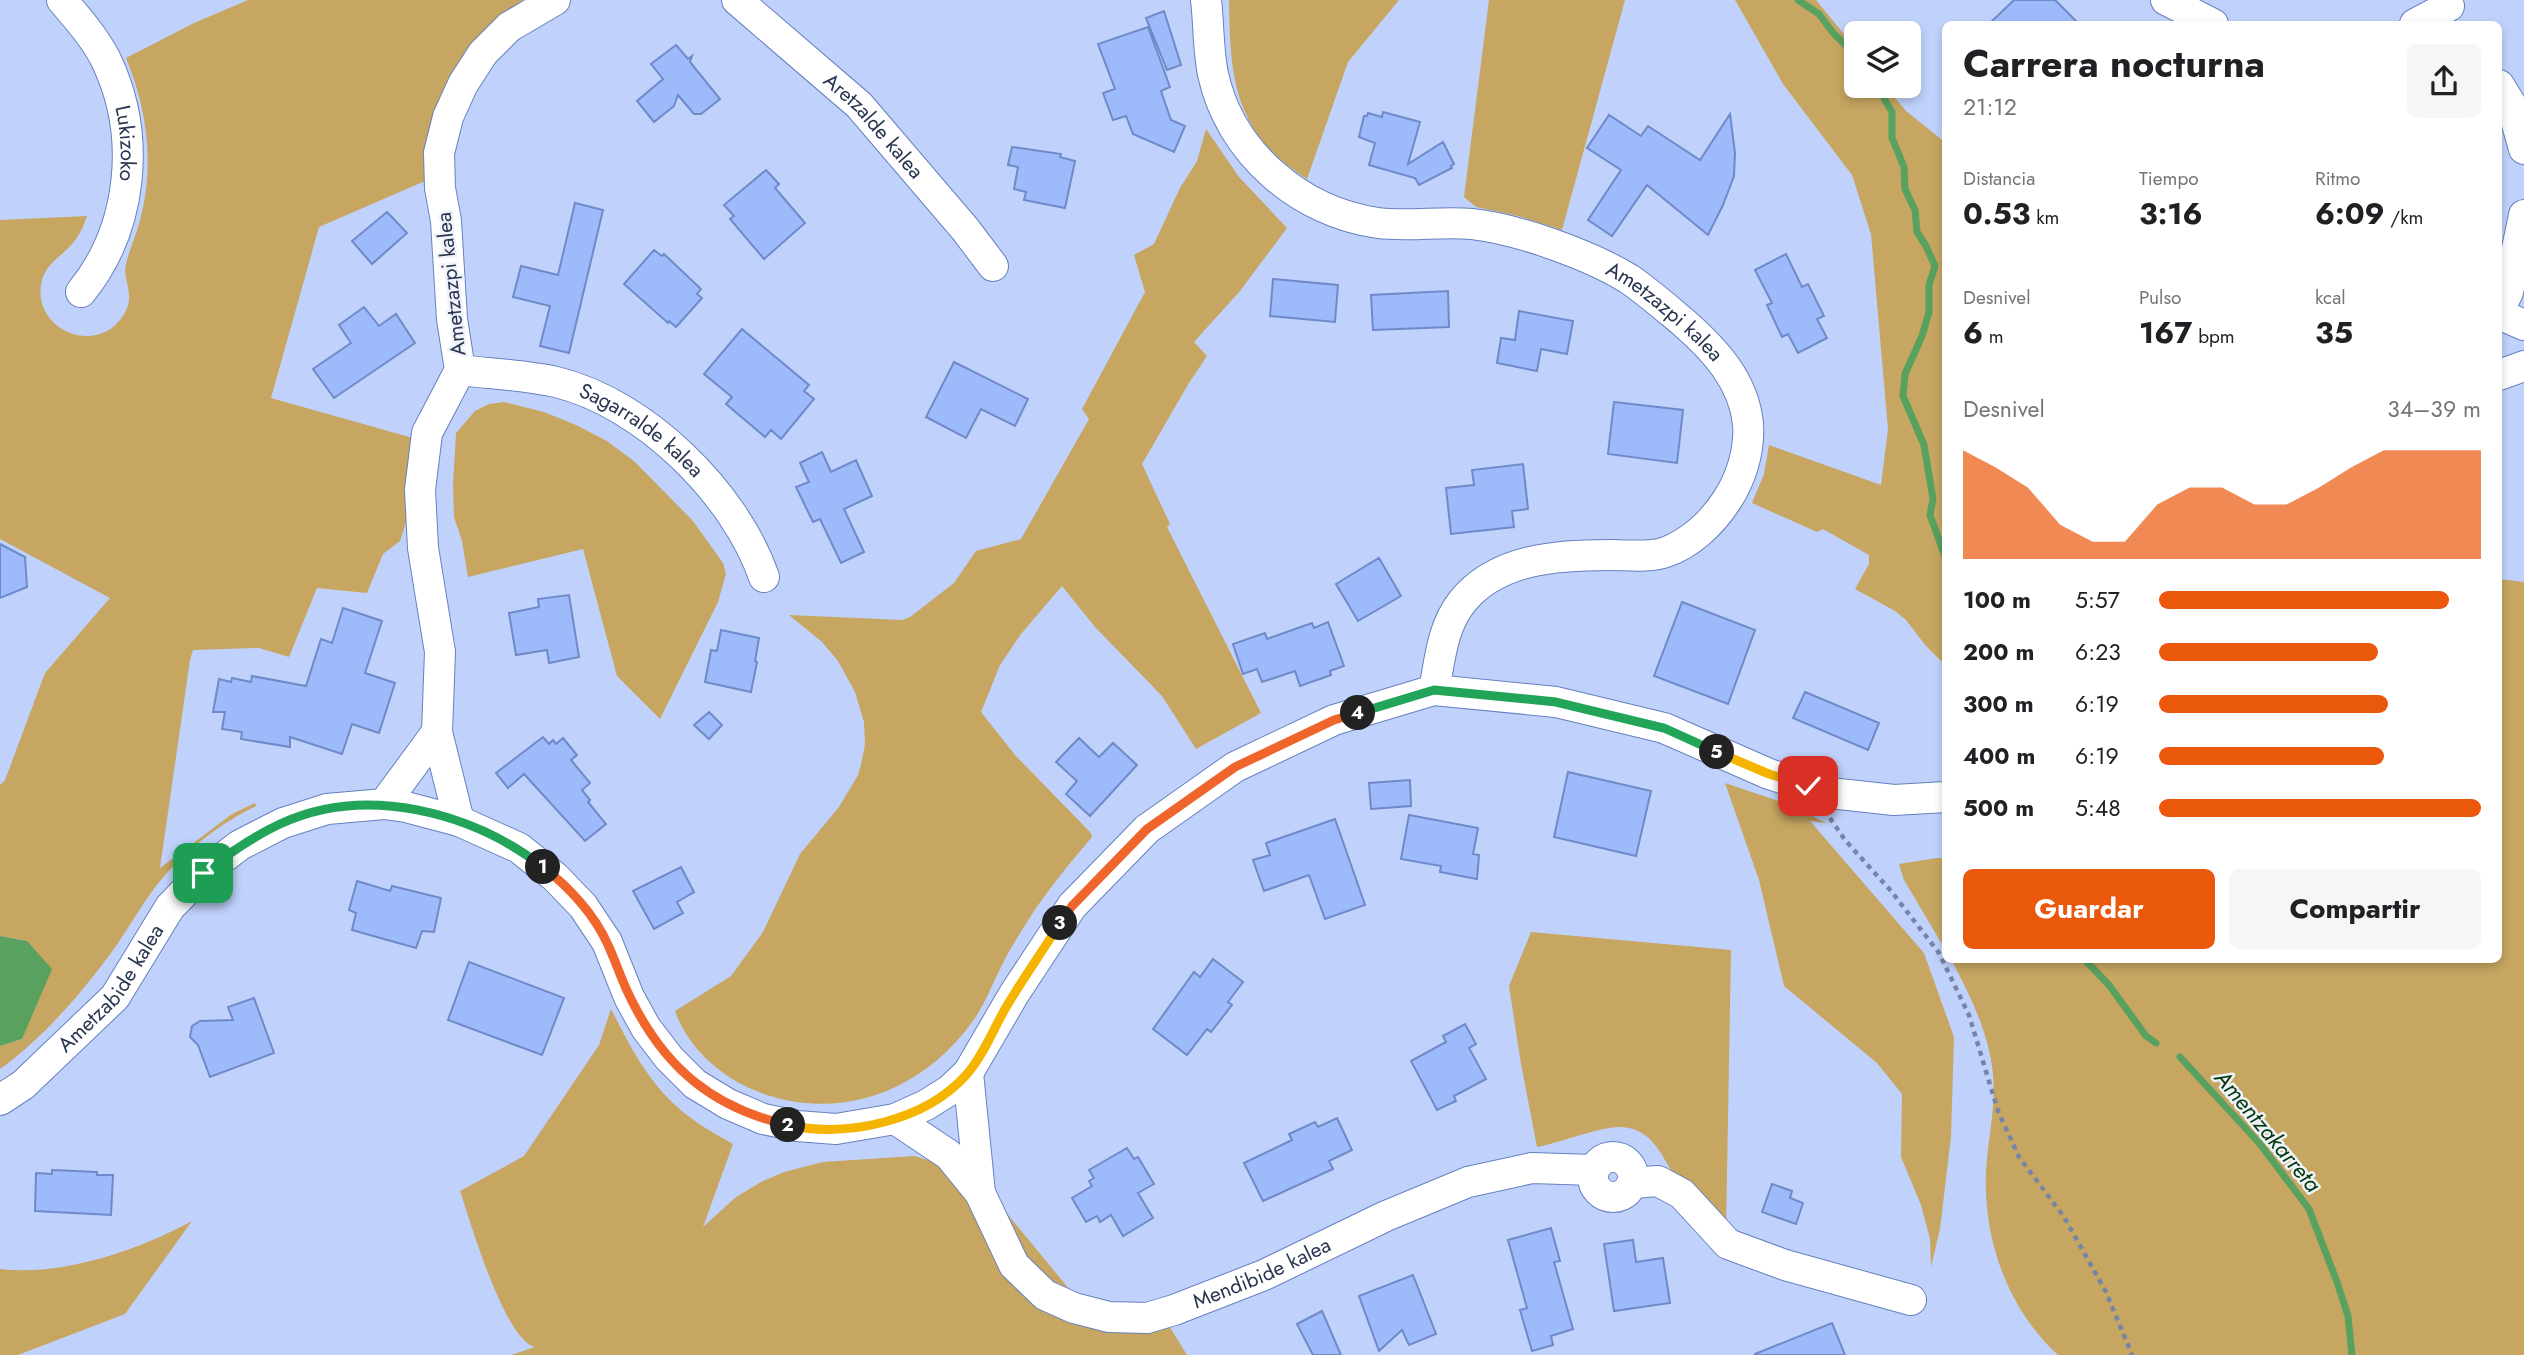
<!DOCTYPE html>
<html lang="es">
<meta charset="utf-8">
<style>
body{margin:0;font-family:Jost,sans-serif;background:#f6f6f6;color:#202124;height:100vh;display:flex;flex-direction:column;font-size:26px;white-space:nowrap}
*{box-sizing:border-box;margin:0}
p{font-size:23px;color:#757577}
.icon{flex:none;width:38px;height:38px;fill:none;stroke:currentColor;stroke-width:2;stroke-linecap:round;stroke-linejoin:round}
.map{position:relative;flex:1;overflow:hidden}
.side{position:absolute;left:1942px;top:21px;width:560px;height:942px;display:flex;flex-direction:column;background:#fff;border-radius:10px;box-shadow:0 4px 10px #0003}
.side>*{flex:none}
.controls{position:absolute;left:1844px;top:21px;display:grid;gap:14px}
.controls a{display:grid;place-items:center;width:77px;height:77px;border-radius:10px;background:#fff;box-shadow:0 4px 10px #0003;font-size:35px}
.pin{position:absolute;display:grid;place-items:center;width:60px;height:60px;color:#fff;margin:-30px;border-radius:14px;box-shadow:0 4px 10px #0006}
.km{position:absolute;width:35px;height:35px;margin:-18px;border-radius:50%;background:#222;color:#fff;font-size:19px;line-height:35px;text-align:center}
.round{display:grid;place-items:center;flex:none;width:74px;height:74px;border-radius:10px;background:#f6f6f6}
.overview{display:flex;align-items:center;justify-content:space-between;height:119px;padding:0 21px}
h1{font-size:38px;font-weight:700;line-height:52px}
.metrics{display:grid;grid-template-columns:repeat(3,1fr);gap:10px;height:119px;padding:7px 21px}
.metrics div{display:grid;align-content:center}
.metrics b{font-size:30px;font-weight:700}
.metrics small{font-size:19px;font-weight:400}
.metrics p{font-size:19px}
.chart{height:196px;padding:14px 21px}
.chart p{display:flex;justify-content:space-between}
.chart svg{width:100%;height:126px;margin-top:7px;fill:#ea580c;opacity:.7}
.button{display:flex;gap:14px;margin-top:auto;padding:14px 21px}
.button a{flex:1;height:80px;border-radius:10px;background:#ea580c;color:#fff;font-size:28px;font-weight:700;line-height:80px;text-align:center}
.button a+a{background:#f6f6f6;color:#202124}
ul{padding:0 21px;list-style:none;font-size:23px}
li{display:grid;grid-template-columns:112px 84px 1fr;align-items:center;height:52px}
li i{height:18px;border-radius:9px;background:#ea580c}
.map>svg:first-child{display:block}
</style>
<div class="map">
<svg width="2524" height="1355" viewBox="0 0 2524 1355">
<rect width="100%" height="100%" fill="#c0d2fb"/>
<path fill="#c6a661" d="M248,0H522C507,18 486,31 471,49C436,89 432,132 425,181L319,227L271,398L413,438L409,513L400,541L383,554L367,593L317,588L289,657L259,648L193,650L190,660L160,868L232,814L255,803L256,806C217,825 183,852 156,886C140,907 127,931 111,953C80,995 43,1038 0,1069V1046L22,1039L27,941L0,936V785L5,780L45,673L110,598L0,539V220L87,216C83,227 80,235 72,244C60,258 44,264 41,285C34,331 97,356 123,316C137,294 122,282 126,264C129,251 135,238 139,224C155,168 148,111 126,58L194,23Z
M1229,0H1399L1348,62L1307,179C1234,133 1230,79 1229,0Z
M1489,0H1625L1562,230L1518,216L1476,207L1464,197Z
M1735,0H1816L1857,50V86H1885L1906,111L1946,143V666L1926,646L1906,620L1895,611L1855,589L1869,564V555L1823,529L1817,532L1752,503L1764,474L1769,445L1881,485L1888,429L1871,234L1852,175L1783,84Z
M1206,129L1239,177L1287,228L1240,291L1194,342L1207,356L1189,383L1142,464L1170,524L1167,527L1261,713L1196,749L1162,696L1095,627L1062,586L1021,634L1000,665L981,712L1015,755L1090,832L1092,837C1069,864 1046,892 1027,922C1019,935 1010,949 1003,963C994,980 987,999 977,1015C931,1084 852,1121 770,1096C728,1083 690,1053 675,1011L731,976L763,932L800,854L839,807L858,775L861,765L865,744L864,722L855,692L838,661L822,642L789,615L902,620L910,617L954,583L976,551L1021,539L1089,419L1082,409L1145,292L1134,255L1154,244L1180,188L1197,161Z
M504,402L544,412L576,425L607,441L635,462L693,521L723,563L726,574L718,602L660,719L617,676L583,549L468,577L462,541L454,517L453,484L456,433L475,411L489,404Z
M2499,579L2524,582V1355H2058C2007,1308 1983,1239 1986,1171C1988,1138 1996,1107 1993,1074C1989,1033 1970,995 1951,959H2499Z
M1725,783L1790,805L1826,823L1810,821L1924,953L1954,1037L1951,1137L1940,1229L1931,1267L1930,1239L1921,1205L1901,1157L1902,1094L1877,1063L1784,986L1759,880Z
M1937,858H1946V951L1904,880L1899,864Z
M1531,932L1731,950L1726,1231C1711,1216 1695,1201 1681,1184C1662,1162 1657,1129 1621,1127C1602,1126 1559,1143 1537,1147L1521,1064L1509,986Z
M611,1009C632,1050 652,1090 691,1118C704,1128 719,1136 733,1144L703,1227L736,1197L761,1182L784,1172L823,1162L914,1156L949,1166L985,1187L1079,1301L1157,1306L1187,1355H511L535,1347C504,1339 471,1223 460,1191L524,1156L599,1045Z
M192,1221L125,1314L18,1355H0V1269C64,1276 136,1251 192,1221Z"/>
<path fill="#59a15f" d="M0,936L27,941L52,969L22,1039L0,1046Z"/>
<g fill="none" stroke-linecap="round" stroke-linejoin="round">
<path stroke="#59a15f" stroke-width="7" d="M1798,0L1819,14L1834,34L1857,56
M1877,86L1892,112V138L1904,167L1905,189L1915,210L1917,232L1926,246L1935,266L1929,285V312L1922,336L1905,374L1903,396L1924,445L1933,499L1930,515L1946,559
M2084,959L2109,985L2146,1036L2156,1043
M2180,1057L2260,1144L2309,1209L2337,1282L2348,1316L2352,1355"/>
</g>
<path fill="#9dbafa" stroke="#6f8ac8" stroke-width="2" d="M2014,0H2055L2079,24H1989Z
M1164,11L1181,65L1167,70L1146,18Z
M1148,27L1170,87L1161,91L1171,120L1185,126L1174,152L1133,134L1126,116L1113,120L1103,93L1115,89L1098,44Z
M676,45L688,59L692,56L690,62L720,99L701,114H694L678,95L674,106L654,122L637,101L663,79L651,64Z
M1383,112L1420,122L1408,164L1443,142L1454,164L1451,166L1452,168L1419,185L1415,178L1369,165L1375,143L1359,137L1364,116H1367L1368,113L1382,117Z
M1730,114L1735,153L1734,176L1723,205L1708,235L1647,185L1612,236L1588,220L1621,170L1587,148L1609,115L1641,136L1648,126L1700,160Z
M1012,147L1061,154L1060,157L1075,161L1065,208L1024,200L1026,192L1014,189L1018,167L1008,165Z
M766,170L779,184L775,188L805,223L764,259L730,219L734,216L724,205Z
M575,203L603,210L569,353L540,346L550,306L513,297L521,266L558,275Z
M387,212L407,233L372,264L352,241Z
M654,250L662,256L664,254L701,289L697,294L702,298L676,327L669,321L668,323L624,284Z
M1786,254L1802,287L1808,284L1824,316L1817,319L1827,338L1798,353L1788,334L1782,337L1767,305L1772,303L1755,270Z
M1273,279L1338,285L1335,322L1270,316Z
M1448,291L1449,327L1373,330L1371,295Z
M364,307L379,326L396,314L415,343L334,398L313,369L351,343L339,325Z
M1519,311L1573,321L1567,354L1541,349L1537,371L1497,363L1501,338L1515,340Z
M742,329L809,385L804,391L814,399L781,439L771,430L765,437L726,404L732,397L704,374Z
M954,362L1028,399L1015,426L981,409L966,438L926,417Z
M1614,402L1683,410L1677,463L1608,454Z
M822,452L831,472L856,460L872,496L844,509L864,552L841,563L820,519L813,522L796,487L809,482L800,463Z
M1523,464L1528,509L1512,511L1514,527L1451,534L1446,488L1474,485L1472,470Z
M0,544L25,557L27,587L0,598Z
M1379,558L1401,596L1358,621L1336,584Z
M569,595L579,657L549,663L547,650L516,655L509,613L539,607L538,599Z
M1682,602L1755,630L1728,704L1654,676Z
M343,608L382,621L365,673L395,683L379,733L352,724L342,754L290,737V747L241,739L242,732L222,729L225,712H213L219,679L231,682L232,678L251,682L252,676L306,686L321,639L332,643Z
M1328,622L1344,666L1330,671L1331,675L1300,686L1295,671L1262,682L1257,669L1243,674L1233,644L1265,633L1267,639L1312,623L1314,628Z
M721,630L759,638L755,661L757,662L751,692L705,682L711,650L717,651Z
M1805,692L1879,723L1868,750L1793,718Z
M709,712L722,725L709,739L694,725Z
M543,737L549,744L553,740L556,744L563,738L577,755L571,760L590,783L582,790L590,800L588,802L606,824L585,841L524,774L508,788L496,773Z
M1079,738L1099,757L1113,743L1137,765L1090,816L1066,794L1077,781L1056,762Z
M1568,772L1651,791L1636,856L1554,837Z
M1410,780L1411,806L1371,809L1369,783Z
M1409,815L1478,828L1473,854L1479,855L1477,879L1440,872L1441,866L1401,859Z
M1335,819L1365,905L1325,919L1309,875L1264,891L1253,860L1270,855L1266,843Z
M681,867L694,892L677,902L683,913L654,929L633,891Z
M357,881L390,891L392,886L441,898L434,932L422,931L416,948L352,930L356,913L349,910Z
M1213,959L1243,982L1228,1002L1232,1005L1211,1032L1207,1029L1187,1055L1153,1029L1194,972L1200,977Z
M469,962L564,998L542,1055L448,1020Z
M254,998L274,1053L210,1077L198,1045L190,1037L192,1026L200,1021L233,1020L228,1007Z
M1465,1024L1476,1044L1469,1048L1486,1079L1454,1096L1456,1101L1437,1110L1411,1061L1446,1042L1443,1036Z
M1337,1118L1352,1150L1329,1161L1333,1169L1263,1201L1244,1163L1292,1140L1289,1134L1315,1122L1318,1127Z
M1127,1148L1134,1159L1138,1157L1154,1184L1138,1193L1153,1218L1123,1236L1111,1215L1100,1222L1097,1216L1086,1222L1072,1198L1092,1186L1089,1181L1094,1178L1089,1170Z
M52,1170L97,1172V1175H113L111,1215L35,1211L36,1173L52,1174Z
M1772,1184L1792,1191L1790,1198L1803,1203L1796,1224L1762,1212Z
M1551,1228L1560,1261L1554,1262L1573,1329L1551,1336L1553,1345L1532,1351L1520,1310L1527,1308L1508,1240Z
M1633,1240L1636,1262L1663,1258L1670,1303L1614,1311L1604,1244Z
M1413,1275L1436,1334L1409,1345L1402,1330L1379,1351L1359,1296Z
M1322,1311L1341,1355H1313L1297,1324Z
M1832,1323L1845,1355H1755V1354Z"/>
<g fill="none" stroke-linecap="round" stroke-linejoin="round">
<g stroke="#6681bf" stroke-width="32">
<g id="minor">
<path id="s1" d="M62,0C78,19 95,38 106,60C142,135 133,228 81,292"/>
<path id="s2" d="M737,0L859,105L965,229L993,266"/>
<path id="s3" d="M1206,0C1209,25 1208,50 1213,74C1230,153 1300,212 1378,223C1409,227 1441,221 1472,224C1518,229 1590,255 1629,279C1648,292 1665,307 1683,322C1714,349 1744,381 1748,424C1750,450 1741,479 1727,500C1713,522 1691,543 1666,552C1649,558 1628,555 1610,555C1559,555 1497,558 1462,602C1442,627 1440,660 1434,690"/>
<path d="M2166,0L2213,24"/>
<path d="M2415,24L2449,6"/>
<path d="M2499,85L2512,106L2524,149"/>
<path d="M2499,310L2508,292L2524,215"/>
<path d="M2499,314L2524,325"/>
<path id="s4" d="M460,370C491,374 525,375 556,382C644,403 735,493 764,577"/>
<path d="M2499,375L2524,366"/>
<path d="M384,804L437,732"/>
<path d="M459,821L437,732L440,652L423,548L420,490L427,433L460,370L452,319L446,221L440,188L439,153L448,117L463,84L483,53L509,27L555,0"/>
<path d="M968,1073L980,1193"/>
<path id="s5" d="M0,1100L23,1085L115,997L170,907L203,873L240,845L283,823L327,809L384,804L406,807L459,821L519,848L555,877L583,906L607,942L629,997L646,1028L669,1058L695,1084L728,1104L763,1119L797,1126L836,1129L895,1119L926,1105L950,1090L968,1073L1014,994L1072,906L1147,829L1235,767L1334,720L1434,690L1556,702L1664,728L1769,774L1830,793L1894,800L1946,797"/>
<path id="s6" d="M895,1119L949,1155L980,1193L1014,1265L1045,1295L1074,1308L1109,1317L1147,1318L1174,1310L1264,1275L1386,1216L1468,1182L1532,1168L1594,1170"/>
<circle cx="1613" cy="1177" r="20"/>
<path d="M1632,1183L1658,1181L1682,1194L1728,1244L1785,1265L1911,1300"/>
</g>
</g>
<path stroke="#7685a7" stroke-width="4.5" stroke-dasharray="5 5" stroke-linecap="butt" d="M1830,818L1845,840L1891,891L1939,953L1969,1015L1998,1111L2019,1157L2064,1217L2106,1292L2132,1355"/>
<use href="#minor" stroke="#fff" stroke-width="30"/>
</g>
<g fill="none" stroke-linecap="round" stroke-linejoin="round">
<g stroke="#fff" stroke-width="14">
<path id="split-1" d="M203,873C228,854 252,837 280,824C366,784 472,812 543,867"/>
</g>
<g stroke="#fff" stroke-width="14">
<path id="split-2" d="M543,867C569,887 595,915 608,945C616,962 622,982 631,999C665,1068 713,1108 788,1125"/>
</g>
<g stroke="#fff" stroke-width="14">
<path id="split-3" d="M788,1125C847,1138 926,1121 967,1074C983,1056 993,1030 1005,1009C1022,980 1042,952 1060,923"/>
</g>
<g stroke="#fff" stroke-width="14">
<path id="split-4" d="M1060,923L1072,906L1147,829L1235,767L1334,720L1358,713"/>
</g>
<g stroke="#fff" stroke-width="14">
<path id="split-5" d="M1358,713L1434,690L1556,702L1664,728L1717,752"/>
</g>
<g stroke="#fff" stroke-width="14">
<path id="split-6" d="M1717,752L1769,774L1808,786"/>
</g>
<use href="#split-1" stroke="#22a559" stroke-width="9"/>
<use href="#split-2" stroke="#f0652b" stroke-width="9"/>
<use href="#split-3" stroke="#f5b400" stroke-width="9"/>
<use href="#split-4" stroke="#f0652b" stroke-width="9"/>
<use href="#split-5" stroke="#22a559" stroke-width="9"/>
<use href="#split-6" stroke="#f5b400" stroke-width="9"/>
</g>
<g text-anchor="middle" dominant-baseline="central" stroke-width="5" stroke-linejoin="round" paint-order="stroke">
<g font-size="21" fill="#2a3651" stroke="#f0f3fa">
<text stroke="none"><textPath href="#s2" startOffset="186">Aretzalde kalea</textPath></text>
<text stroke="none"><textPath href="#s1" startOffset="161">Lukizoko</textPath></text>
<text transform="translate(451 284) rotate(-96)">Ametzazpi kalea</text>
<text stroke="none"><textPath href="#s3" startOffset="620">Ametzazpi kalea</textPath></text>
<text stroke="none"><textPath href="#s4" startOffset="196">Sagarralde kalea</textPath></text>
<text stroke="none"><textPath href="#s5" startOffset="159">Ametzabide kalea</textPath></text>
<text stroke="none"><textPath href="#s6" startOffset="466">Mendibide kalea</textPath></text>
</g>
<g font-size="23" font-style="italic" fill="#00390c" stroke="#f0f3fa">
<text transform="translate(2268 1131) rotate(50)">Amentzakarreta</text>
</g>
</g>
</svg>
<div class="controls">
<a><svg class="icon" aria-label="layers" viewBox="0 0 24 24"><path d="M12 4l9 5-9 5-9-5zM3 14l9 5 9-5"/></svg></a>
</div>
<div class="pin" style="left:203px;top:873px;background:#1e9e55"><svg class="icon" aria-label="arrive" viewBox="0 0 24 24"><path d="M6 21V4h12l-3 4 3 4H6"/></svg></div>
<div class="pin" style="left:1808px;top:786px;background:#d93025"><svg class="icon" aria-label="check" viewBox="0 0 24 24"><path d="M5 12l5 5 9-10"/></svg></div>
<b class="km" style="left:543px;top:867px">1</b>
<b class="km" style="left:788px;top:1125px">2</b>
<b class="km" style="left:1060px;top:923px">3</b>
<b class="km" style="left:1358px;top:713px">4</b>
<b class="km" style="left:1717px;top:752px">5</b>
<section class="side">
<div class="overview"><div><h1>Carrera nocturna</h1><p>21:12</p></div><a class="round"><svg class="icon" aria-label="share" viewBox="0 0 24 24"><path d="M12 15V3M7 8l5-5 5 5M5 13v7h14v-7"/></svg></a></div>
<div class="metrics">
<div><p>Distancia</p><b>0.53<small> km</small></b></div>
<div><p>Tiempo</p><b>3:16</b></div>
<div><p>Ritmo</p><b>6:09<small> /km</small></b></div>
</div>
<div class="metrics">
<div><p>Desnivel</p><b>6<small> m</small></b></div>
<div><p>Pulso</p><b>167<small> bpm</small></b></div>
<div><p>kcal</p><b>35</b></div>
</div>
<div class="chart"><p><span>Desnivel</span>34–39 m</p>
<svg viewBox="0 0 160 44" preserveAspectRatio="none"><path d="M0 44V6L10 12L20 19L30 32L40 38L50 38L60 25L70 19L80 19L90 25L100 25L110 19L120 12L130 6L140 6L150 6L160 6V44z"/></svg>
</div>
<ul>
<li><b>100 m</b>5:57<i style="width:90%"></i></li>
<li><b>200 m</b>6:23<i style="width:68%"></i></li>
<li><b>300 m</b>6:19<i style="width:71%"></i></li>
<li><b>400 m</b>6:19<i style="width:70%"></i></li>
<li><b>500 m</b>5:48<i style="width:100%"></i></li>
</ul>
<div class="button"><a>Guardar</a><a>Compartir</a></div>
</section>
</div>
